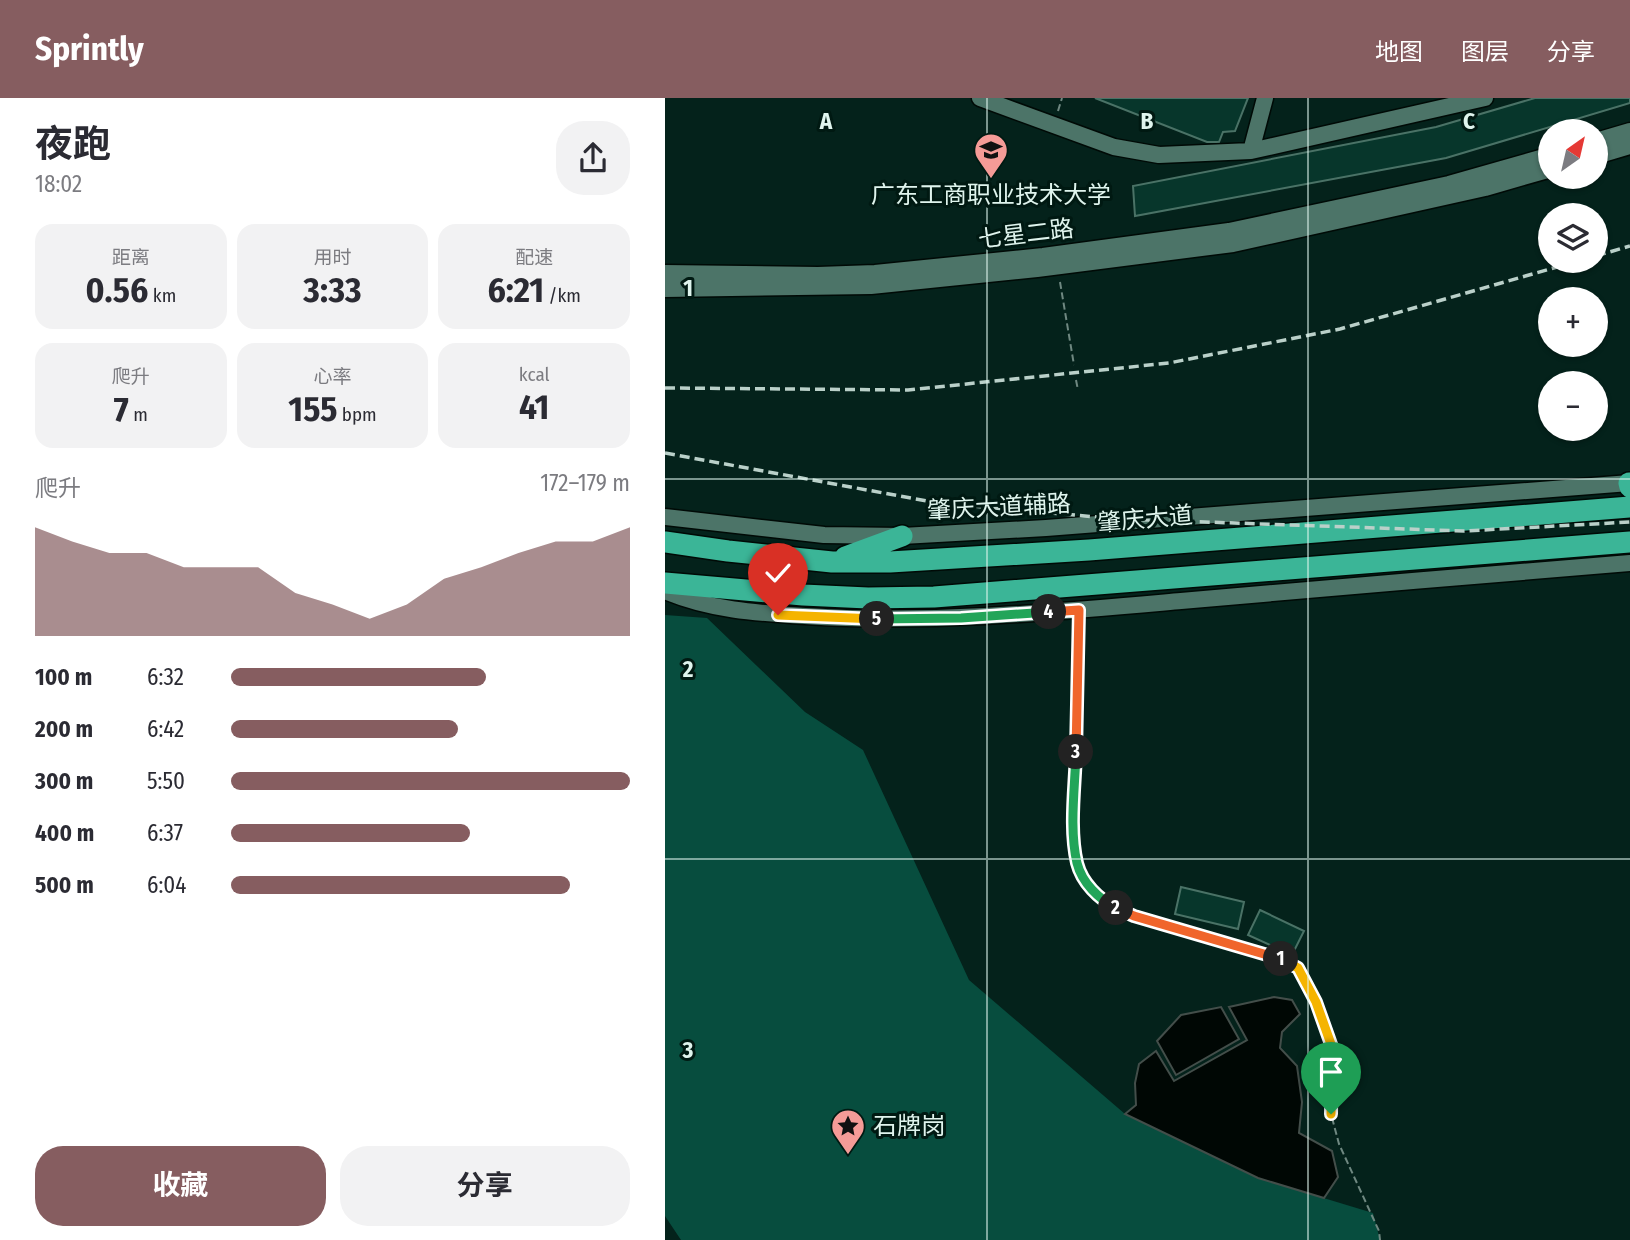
<!DOCTYPE html>
<html lang="zh">
<meta charset="utf-8">
<style>
body{margin:0;font-family:"Fira Sans Condensed","Noto Sans SC",sans-serif;background:#f2f2f3;color:#2b2b33;height:100vh;display:flex;flex-direction:column;font-size:26px;white-space:nowrap}
*{box-sizing:border-box;margin:0}
p{font-size:23px;color:#7c7c81}
.icon{flex:none;width:38px;height:38px;fill:none;stroke:currentColor;stroke-width:2;stroke-linecap:round;stroke-linejoin:round}
.map{position:relative;flex:1;overflow:hidden}
.panel{display:flex;flex-direction:column;background:#fff;width:665px}
.panel>*{flex:none}
.needle{width:46px;rotate:34deg}
.buttons{position:absolute;left:873px;top:21px;display:grid;gap:14px}
.buttons a{display:grid;place-items:center;width:70px;height:70px;border-radius:50%;background:#fff;box-shadow:0 2px 5px #0004;font-size:35px}
.pin{position:absolute;display:grid;place-items:center;width:60px;height:60px;color:#fff;margin:-72px -30px;border-radius:50% 50% 50% 0;rotate:-45deg;box-shadow:0 0 7px #0007}
.pin .icon{rotate:45deg}
.km{position:absolute;width:35px;height:35px;margin:-18px;border-radius:50%;background:#222;color:#fff;font-size:19px;line-height:35px;text-align:center}
.round{display:grid;place-items:center;flex:none;width:74px;height:74px;border-radius:28px;background:#f2f2f3}
.head{display:flex;align-items:center;justify-content:space-between;height:119px;padding:0 35px}
h1{font-size:38px;font-weight:700;line-height:52px}
.stats{display:grid;grid-template-columns:repeat(3,1fr);gap:10px;height:119px;padding:7px 35px}
.stats div{display:grid;align-content:center;border-radius:18px;background:#f2f2f3;text-align:center}
.stats b{font-size:35px;font-weight:700}
.stats small{font-size:19px;font-weight:400}
.stats p{font-size:19px}
.chart{height:196px;padding:14px 35px}
.chart p{display:flex;justify-content:space-between}
.chart svg{width:100%;height:126px;margin-top:7px;fill:#865d60;opacity:.7}
.cta{display:flex;gap:14px;margin-top:auto;padding:14px 35px}
.cta a{flex:1;height:80px;border-radius:28px;background:#865d60;color:#fff;font-size:28px;font-weight:700;line-height:80px;text-align:center}
.cta a+a{background:#f2f2f3;color:#2b2b33}
ul{padding:0 35px;list-style:none;font-size:23px}
li{display:grid;grid-template-columns:112px 84px 1fr;align-items:center;height:52px}
li i{height:18px;border-radius:9px;background:#865d60}
header{display:flex;align-items:center;gap:42px;box-sizing:border-box;height:98px;padding:0 35px;background:#865d60;color:#fff}
header strong{font-size:33px}
nav{display:flex;gap:38px;margin-inline-start:auto;font-size:24px}
main{display:flex;flex:1;min-height:0}
.map>svg:first-child{display:block}
</style>
<header>
<strong>Sprintly</strong>
<nav><a>地图</a><a>图层</a><a>分享</a></nav>
</header>
<main>
<section class="panel">
<div class="head"><div><h1>夜跑</h1><p>18:02</p></div><a class="round"><svg class="icon" aria-label="share" viewBox="0 0 24 24"><path d="M12 15V3M7 8l5-5 5 5M5 13v7h14v-7"/></svg></a></div>
<div class="stats">
<div><p>距离</p><b>0.56<small> km</small></b></div>
<div><p>用时</p><b>3:33</b></div>
<div><p>配速</p><b>6:21<small> /km</small></b></div>
</div>
<div class="stats">
<div><p>爬升</p><b>7<small> m</small></b></div>
<div><p>心率</p><b>155<small> bpm</small></b></div>
<div><p>kcal</p><b>41</b></div>
</div>
<div class="chart"><p><span>爬升</span>172–179 m</p>
<svg viewBox="0 0 160 44" preserveAspectRatio="none"><path d="M0 44V6L10 11L20 15L30 15L40 20L50 20L60 20L70 29L80 33L90 38L100 33L110 24L120 20L130 15L140 11L150 11L160 6V44z"/></svg>
</div>
<ul>
<li><b>100 m</b>6:32<i style="width:64%"></i></li>
<li><b>200 m</b>6:42<i style="width:57%"></i></li>
<li><b>300 m</b>5:50<i style="width:100%"></i></li>
<li><b>400 m</b>6:37<i style="width:60%"></i></li>
<li><b>500 m</b>6:04<i style="width:85%"></i></li>
</ul>
<div class="cta"><a>收藏</a><a>分享</a></div>
</section>
<div class="map">
<svg width="965" height="1142" viewBox="0 0 965 1142">
<rect width="100%" height="100%" fill="#04221b"/>
<path fill="#074d3e" d="M0,517L42,520L140,614L198,652L304,882L460,1016L593,1080L708,1115L715,1142H16L0,1118Z"/>
<path fill="#000704" stroke="#434e4a" stroke-width="2" d="M609,899L627,902L635,916L617,934L615,950L632,968L637,1004L634,1035L667,1053L673,1079L659,1100L593,1080L460,1016L471,1007L470,985L474,966L491,953L509,983L582,942L564,909Z
M556,909L574,941L511,977L492,943L516,917Z"/>
<path fill="#07362b" stroke="#4a7266" stroke-width="2" d="M430,0H583L570,33L558,34L554,44H542Z
M870,0H965V5L781,60L470,118L468,88L771,29Z
M516,789L579,804L573,831L510,816Z
M595,812L639,833L627,857L583,837Z"/>
<g fill="none" stroke-linecap="round" stroke-linejoin="round">
<g stroke="#000a06" stroke-width="19">
<path id="minor" d="M315,0L449,49L494,57L586,53L820,0
M931,43L965,33
M586,53L600,0
M931,58L965,48
M0,175L153,177L210,175L378,158L564,133L784,86L886,57
M0,191L206,188L372,171L568,146L820,90L886,71
M0,419L159,437L237,438L381,430L965,385
M0,493C44,512 92,515 140,518C265,526 391,514 516,503C666,490 815,477 965,465"/>
</g>
<g stroke="#000a06" stroke-width="24">
<path id="highway" d="M964,385L965,389
M0,444L63,453L167,464H225L424,452L965,409
M180,459L237,438
M0,485L138,497L203,500L269,499L965,444"/>
</g>
<path stroke="#6f8881" stroke-width="2" stroke-dasharray="7 3.5" stroke-linecap="butt" d="M393,13L397,0
M395,184L409,267
M411,282L413,292
M414,525L409,735C411,755 412,775 425,791C452,823 569,846 612,858L633,870L651,904L667,949L666,1016L674,1046L714,1133L715,1142"/>
<use href="#minor" stroke="#4c7468" stroke-width="16"/>
<use href="#highway" stroke="#3bb597" stroke-width="21"/>
<path stroke="#bad0c9" stroke-width="3.5" stroke-dasharray="10 5" stroke-linecap="butt" d="M931,158L965,148
M0,290L243,292L504,265L675,231L913,163
M0,355L273,405L454,421L799,433L965,424"/>
</g>
<g fill="none" stroke-linecap="round" stroke-linejoin="round">
<g stroke="#fff" stroke-width="14">
<path id="split-1" d="M616,861L633,870L651,904L667,949L666,1016"/>
</g>
<g stroke="#fff" stroke-width="14">
<path id="split-2" d="M451,810L469,818L616,861"/>
</g>
<g stroke="#fff" stroke-width="14">
<path id="split-3" d="M411,654C410,690 404,730 412,765C417,785 434,801 451,810"/>
</g>
<g stroke="#fff" stroke-width="14">
<path id="split-4" d="M384,514L414,512L411,654"/>
</g>
<g stroke="#fff" stroke-width="14">
<path id="split-5" d="M212,521L296,520L384,514"/>
</g>
<g stroke="#fff" stroke-width="14">
<path id="split-6" d="M113,517L212,521"/>
</g>
<use href="#split-1" stroke="#f5b400" stroke-width="9"/>
<use href="#split-2" stroke="#f0652b" stroke-width="9"/>
<use href="#split-3" stroke="#22a559" stroke-width="9"/>
<use href="#split-4" stroke="#f0652b" stroke-width="9"/>
<use href="#split-5" stroke="#22a559" stroke-width="9"/>
<use href="#split-6" stroke="#f5b400" stroke-width="9"/>
</g>
<path fill="none" stroke="#dff4ed" stroke-width="2" stroke-opacity="0.55" d="M322,0V1142M643,0V1142M0,381H965M0,761H965"/>
<defs>
<g id="university-pin" transform="scale(1.75)"><path d="M0 17L-7.5 6A9.5 9.5 0 1 1 7.5 6Z" fill="#f59b97" stroke="#001912"/><path d="M0-5L7-2L0 1L-7-2ZM-4 1L0 2.5L4 1V4Q0 6-4 4Z" fill="#111"/></g>
<g id="sight-pin" transform="scale(1.75)"><path d="M0 17L-7.5 6A9.5 9.5 0 1 1 7.5 6Z" fill="#f59b97" stroke="#001912"/><path d="M0-6L1.8-2.2L6-1.7L2.9 1.2L3.7 5.4L0 3.3L-3.7 5.4L-2.9 1.2L-6-1.7L-1.8-2.2Z" fill="#111"/></g>
</defs>
<g fill-rule="evenodd">
<use href="#university-pin" x="326" y="52"/>
<use href="#sight-pin" x="183" y="1028"/>
</g>
<g text-anchor="middle" dominant-baseline="central" stroke-width="6" stroke-linejoin="round" paint-order="stroke">
<g font-size="24" fill="#dff4ed" stroke="#001912">
<text x="326" y="97">广东工商职业技术大学</text>
<text x="208" y="1028" text-anchor="start">石牌岗</text>
</g>
<g font-size="24" fill="#dff4ed" stroke="#001912">
<text transform="translate(361 136) rotate(-7)">七星二路</text>
<text transform="translate(334 409) rotate(-3)">肇庆大道辅路</text>
<text transform="translate(480 421) rotate(-5)">肇庆大道</text>
</g>
</g>
<g font-size="23" text-anchor="middle" font-weight="bold" fill="#dff4ed" stroke="#001912" stroke-width="6" stroke-linejoin="round" paint-order="stroke">
<text x="161" y="31">A</text>
<text x="482" y="31">B</text>
<text x="804" y="31">C</text>
<text x="23" y="198">1</text>
<text x="23" y="579">2</text>
<text x="23" y="960">3</text>
</g>
</svg>
<div class="buttons">
<a><svg class="needle" viewBox="-14 -14 28 28"><path d="M0-13l5 13h-10z" fill="#e53935"/><path d="M0 13l5-13h-10z" fill="#7c7c81"/></svg></a>
<a><svg class="icon" aria-label="layers" viewBox="0 0 24 24"><path d="M12 4l9 5-9 5-9-5zM3 14l9 5 9-5"/></svg></a>
<a>+</a>
<a>−</a>
</div>
<div class="pin" style="left:666px;top:1016px;background:#1e9e55"><svg class="icon" aria-label="arrive" viewBox="0 0 24 24"><path d="M6 21V4h12l-3 4 3 4H6"/></svg></div>
<div class="pin" style="left:113px;top:517px;background:#d93025"><svg class="icon" aria-label="check" viewBox="0 0 24 24"><path d="M5 12l5 5 9-10"/></svg></div>
<b class="km" style="left:616px;top:861px">1</b>
<b class="km" style="left:451px;top:810px">2</b>
<b class="km" style="left:411px;top:654px">3</b>
<b class="km" style="left:384px;top:514px">4</b>
<b class="km" style="left:212px;top:521px">5</b>
</div>
</main>
